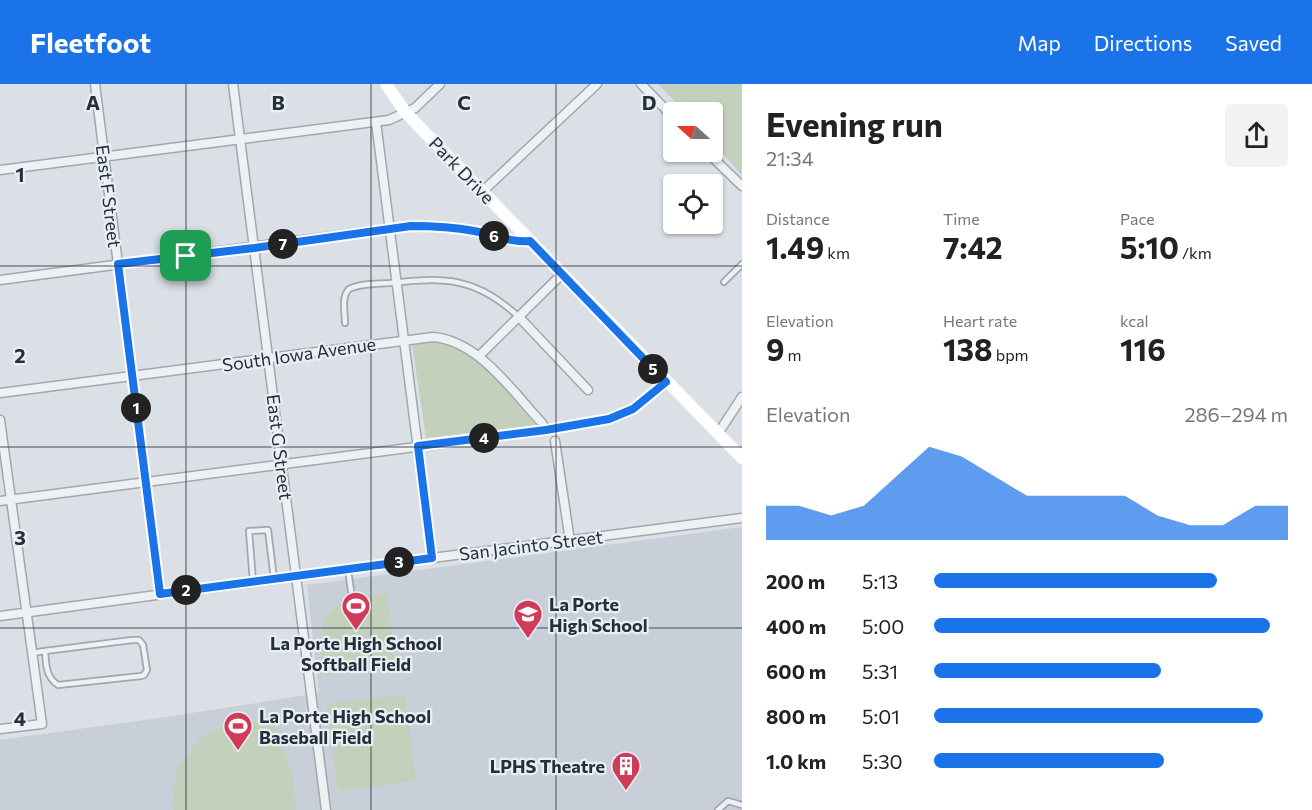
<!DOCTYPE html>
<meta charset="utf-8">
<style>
body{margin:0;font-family:Commissioner,sans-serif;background:#f2f2f2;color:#222;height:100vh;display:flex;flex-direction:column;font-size:22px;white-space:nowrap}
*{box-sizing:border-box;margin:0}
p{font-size:20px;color:#767676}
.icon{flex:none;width:33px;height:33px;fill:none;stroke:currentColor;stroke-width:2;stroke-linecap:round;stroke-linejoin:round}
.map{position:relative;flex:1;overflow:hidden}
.sheet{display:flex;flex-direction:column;background:#fff;width:570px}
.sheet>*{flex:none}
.needle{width:39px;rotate:291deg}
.tools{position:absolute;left:663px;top:18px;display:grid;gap:12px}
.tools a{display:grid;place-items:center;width:60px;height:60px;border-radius:6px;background:#fff;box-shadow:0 2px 4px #0004;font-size:30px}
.pin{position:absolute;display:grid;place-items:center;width:51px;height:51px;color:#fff;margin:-26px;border-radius:12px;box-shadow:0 3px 9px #0006}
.km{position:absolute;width:30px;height:30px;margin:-15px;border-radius:50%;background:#222;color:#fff;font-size:16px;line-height:30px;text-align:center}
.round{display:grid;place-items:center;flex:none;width:63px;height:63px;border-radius:6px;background:#f2f2f2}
.overview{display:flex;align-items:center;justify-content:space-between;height:102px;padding:0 24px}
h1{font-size:33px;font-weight:700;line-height:45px}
.stats{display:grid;grid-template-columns:repeat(3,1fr);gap:9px;height:102px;padding:6px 24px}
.stats div{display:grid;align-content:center}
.stats b{font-size:30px;font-weight:700}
.stats small{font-size:16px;font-weight:400}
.stats p{font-size:16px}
.chart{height:168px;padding:12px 24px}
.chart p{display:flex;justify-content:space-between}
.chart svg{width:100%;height:108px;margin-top:6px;fill:#1a73e8;opacity:.7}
ul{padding:0 24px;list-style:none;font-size:20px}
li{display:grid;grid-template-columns:96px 72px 1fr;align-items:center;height:45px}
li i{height:15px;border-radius:8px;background:#1a73e8}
header{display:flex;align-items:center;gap:36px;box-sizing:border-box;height:84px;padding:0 30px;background:#1a73e8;color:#fff}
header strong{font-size:28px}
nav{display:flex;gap:33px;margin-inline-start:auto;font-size:21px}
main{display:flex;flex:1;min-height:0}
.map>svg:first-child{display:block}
</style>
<header>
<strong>Fleetfoot</strong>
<nav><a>Map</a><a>Directions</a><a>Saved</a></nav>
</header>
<main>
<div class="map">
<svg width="742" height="726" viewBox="0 0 742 726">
<rect width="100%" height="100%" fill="#dbe0e6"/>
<path fill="#c9cfd8" d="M742,443V726H0V656L166,633L319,609L307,501Z"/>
<path fill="#c2d0bc" d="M658,0H742V91L713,59L712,28H685Z
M429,257C441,259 454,261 464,268C490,285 518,316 536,341L426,354L412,260Z
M387,510L395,578L390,583L324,592C319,560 313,524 354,514C365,512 376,511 387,510Z
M405,610L416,697L338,707L327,620Z
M252,637L278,644L293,695L296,726H174L173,708L178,683L202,652L229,640Z"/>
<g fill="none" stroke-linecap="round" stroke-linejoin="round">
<g stroke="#a1a7b0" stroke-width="8">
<path id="lane" d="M724,198L742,180
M345,239C345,228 341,213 349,205C361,199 377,200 390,199C445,193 476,193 519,233
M348,486L351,507
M253,498L249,447L268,446L274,495
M32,569L45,567L132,556H139L143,561L147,586L144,591L141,592L58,601C46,593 46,581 45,567
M718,726L728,717L742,721"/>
</g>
<g stroke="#a1a7b0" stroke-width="11">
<path id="street" d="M95,0L160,510
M233,0L326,726
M641,0L674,34
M376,38L432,474
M707,68L742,102
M0,86L389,36L415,24L440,0
M483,107L597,0
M0,196L411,142C432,142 453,142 474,147C493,150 511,159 530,157
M519,233L588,306
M479,272L562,190
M0,309L433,253C479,257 512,307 542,339L546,346
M0,336L42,640L0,645
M719,348L742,313
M555,357L570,457
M0,417L546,346L609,335L633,325L667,298
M0,532L432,474L742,434"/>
</g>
<use href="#lane" stroke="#eef1f4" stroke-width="4.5"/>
<use href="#street" stroke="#eef1f4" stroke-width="8"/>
<path stroke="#fff" stroke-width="12" d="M386,0L406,29L742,374"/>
</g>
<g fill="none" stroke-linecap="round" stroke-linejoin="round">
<g stroke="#fff" stroke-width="12">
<path id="route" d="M411,142C432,142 453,143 474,147C493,150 511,159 530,157L666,298L633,325L609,335L546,346L418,362L432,474L160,510L118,180L254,164Z"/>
</g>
<use href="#route" stroke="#1a73e8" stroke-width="8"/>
</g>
<path fill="none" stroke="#252f3c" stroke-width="1.5" stroke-opacity="0.55" d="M186,0V726M371,0V726M556,0V726M0,182H742M0,363H742M0,544H742"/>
<defs>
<g id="stadium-pin" transform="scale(1.5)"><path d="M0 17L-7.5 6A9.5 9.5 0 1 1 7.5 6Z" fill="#d03b59" stroke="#eaeff4"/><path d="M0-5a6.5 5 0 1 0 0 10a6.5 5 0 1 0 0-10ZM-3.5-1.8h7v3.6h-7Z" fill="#fff"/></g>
<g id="school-pin" transform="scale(1.5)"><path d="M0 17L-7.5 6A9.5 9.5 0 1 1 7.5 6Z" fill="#d03b59" stroke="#eaeff4"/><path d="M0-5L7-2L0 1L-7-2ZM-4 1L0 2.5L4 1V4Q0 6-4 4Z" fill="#fff"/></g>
<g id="building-pin" transform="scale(1.5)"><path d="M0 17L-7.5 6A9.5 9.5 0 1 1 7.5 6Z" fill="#d03b59" stroke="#eaeff4"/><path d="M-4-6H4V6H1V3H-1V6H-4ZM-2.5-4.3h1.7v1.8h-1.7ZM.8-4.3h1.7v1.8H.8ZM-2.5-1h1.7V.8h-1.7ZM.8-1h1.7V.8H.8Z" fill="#fff"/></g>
</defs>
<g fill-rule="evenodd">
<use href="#stadium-pin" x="356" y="522"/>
<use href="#school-pin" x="528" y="530"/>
<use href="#stadium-pin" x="238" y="642"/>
<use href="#building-pin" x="626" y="682"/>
</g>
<g text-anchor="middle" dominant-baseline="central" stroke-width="4.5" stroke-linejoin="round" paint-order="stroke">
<g font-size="18" fill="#252f3c" stroke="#eaeff4">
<text transform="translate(462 86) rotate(46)">Park Drive</text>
<text transform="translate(109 112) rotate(83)">East F Street</text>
<text transform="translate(299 270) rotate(-8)">South Iowa Avenue</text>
<text transform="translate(280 363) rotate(83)">East G Street</text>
<text transform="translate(531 461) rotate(-7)">San Jacinto Street</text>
</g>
<g font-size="18" font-weight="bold" fill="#252f3c" stroke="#eaeff4" text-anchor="start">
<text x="549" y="520">La Porte<tspan x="549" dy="21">High School</tspan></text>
<text x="356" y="559" text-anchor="middle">La Porte High School<tspan x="356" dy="21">Softball Field</tspan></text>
<text x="259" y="632">La Porte High School<tspan x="259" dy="21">Baseball Field</tspan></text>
<text x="605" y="682" text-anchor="end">LPHS Theatre</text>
</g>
</g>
<g font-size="20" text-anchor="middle" font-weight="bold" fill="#252f3c" stroke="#eaeff4" stroke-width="4.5" stroke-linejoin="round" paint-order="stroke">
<text x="93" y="26">A</text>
<text x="278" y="26">B</text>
<text x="464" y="26">C</text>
<text x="649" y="26">D</text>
<text x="20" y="98">1</text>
<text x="20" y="279">2</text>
<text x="20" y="461">3</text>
<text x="20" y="642">4</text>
</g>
</svg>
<div class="tools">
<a><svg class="needle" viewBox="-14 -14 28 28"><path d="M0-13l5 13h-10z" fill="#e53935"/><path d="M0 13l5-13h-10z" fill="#767676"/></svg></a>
<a><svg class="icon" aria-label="locate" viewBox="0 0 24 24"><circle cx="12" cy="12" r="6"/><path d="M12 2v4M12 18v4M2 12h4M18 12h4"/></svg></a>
</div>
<div class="pin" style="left:186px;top:172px;background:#1e9e55"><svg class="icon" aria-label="arrive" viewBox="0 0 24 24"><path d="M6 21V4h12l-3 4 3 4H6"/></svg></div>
<b class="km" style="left:136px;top:324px">1</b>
<b class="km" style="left:186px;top:506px">2</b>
<b class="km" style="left:399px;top:478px">3</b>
<b class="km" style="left:484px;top:354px">4</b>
<b class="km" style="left:653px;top:285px">5</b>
<b class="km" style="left:494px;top:152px">6</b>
<b class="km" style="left:283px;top:160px">7</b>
</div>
<section class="sheet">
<div class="overview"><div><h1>Evening run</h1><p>21:34</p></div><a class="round"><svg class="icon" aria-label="share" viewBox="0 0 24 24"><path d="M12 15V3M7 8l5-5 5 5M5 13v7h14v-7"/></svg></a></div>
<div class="stats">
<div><p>Distance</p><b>1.49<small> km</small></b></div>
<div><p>Time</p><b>7:42</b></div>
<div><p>Pace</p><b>5:10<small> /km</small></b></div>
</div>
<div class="stats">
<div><p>Elevation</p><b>9<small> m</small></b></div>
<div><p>Heart rate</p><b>138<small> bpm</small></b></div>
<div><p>kcal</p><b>116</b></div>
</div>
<div class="chart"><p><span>Elevation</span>286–294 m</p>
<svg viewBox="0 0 160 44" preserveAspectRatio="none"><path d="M0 44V30L10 30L20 34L30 30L40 18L50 6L60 10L70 18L80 26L90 26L100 26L110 26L120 34L130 38L140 38L150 30L160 30V44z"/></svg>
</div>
<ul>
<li><b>200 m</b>5:13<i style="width:80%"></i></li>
<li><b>400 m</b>5:00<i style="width:95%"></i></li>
<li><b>600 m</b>5:31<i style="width:64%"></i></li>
<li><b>800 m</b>5:01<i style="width:93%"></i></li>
<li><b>1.0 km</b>5:30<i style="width:65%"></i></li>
</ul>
</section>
</main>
